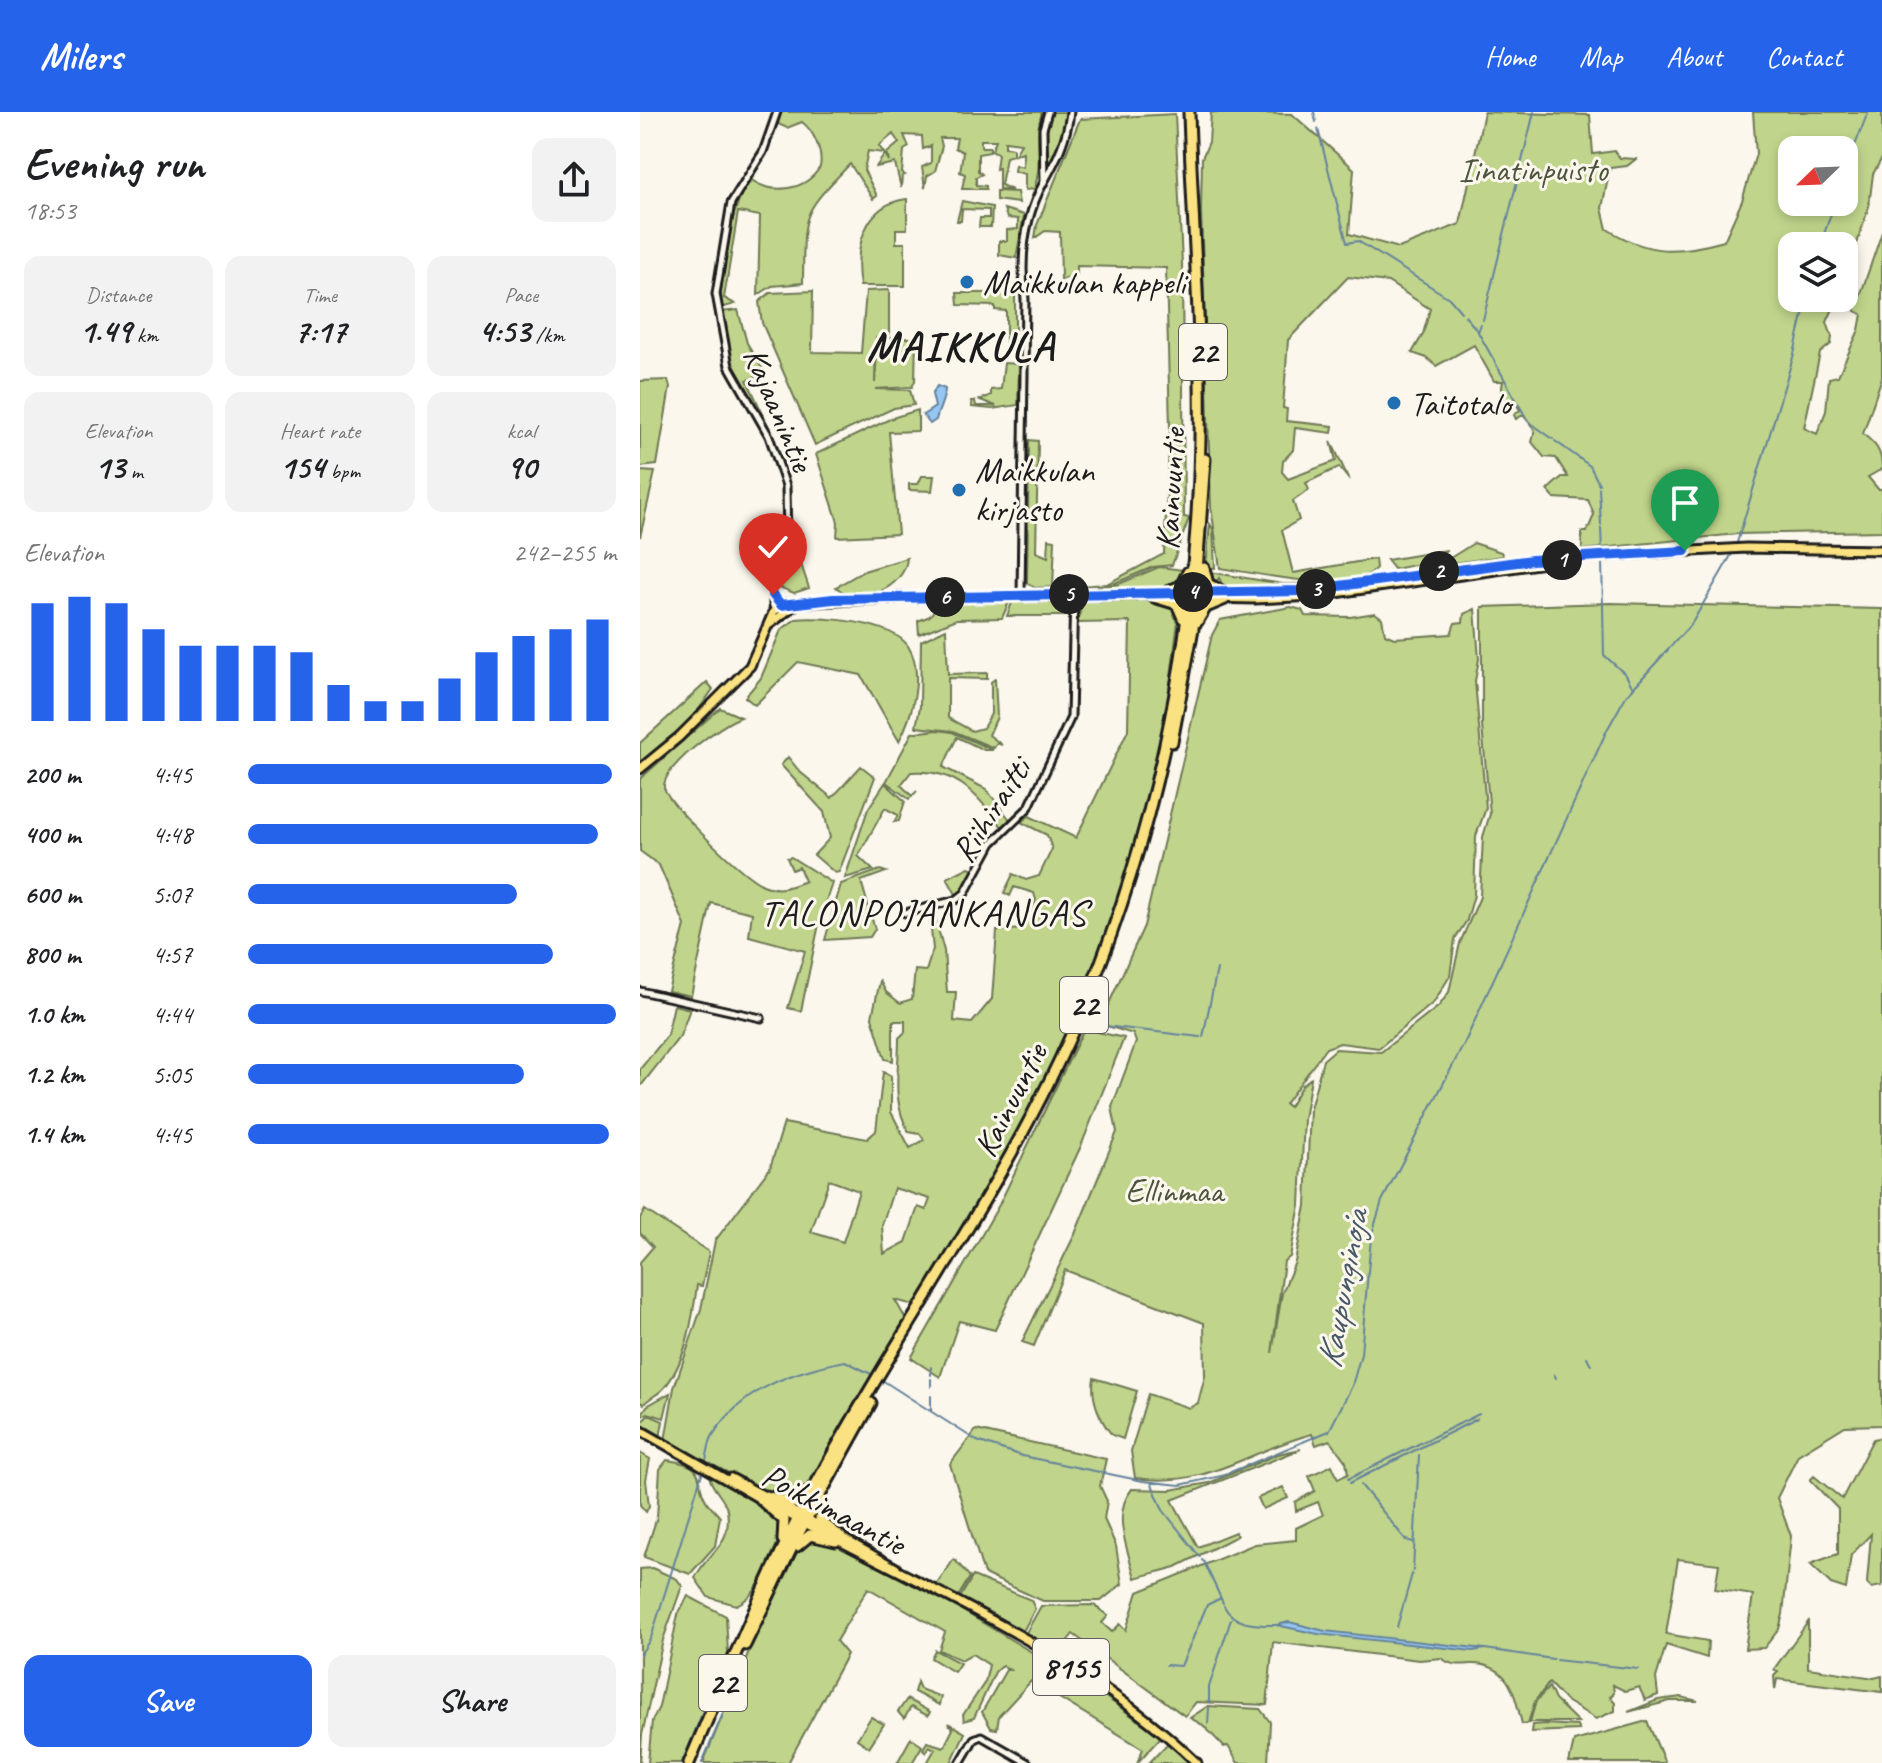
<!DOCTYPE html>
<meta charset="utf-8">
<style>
body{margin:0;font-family:Caveat,sans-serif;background:#f2f2f2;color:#202124;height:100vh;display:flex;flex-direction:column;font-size:30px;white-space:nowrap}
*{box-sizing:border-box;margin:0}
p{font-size:26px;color:#757577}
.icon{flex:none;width:44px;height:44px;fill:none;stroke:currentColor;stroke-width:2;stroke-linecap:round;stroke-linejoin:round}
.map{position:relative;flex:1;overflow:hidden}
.details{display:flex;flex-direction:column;background:#fff;width:640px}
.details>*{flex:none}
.needle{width:52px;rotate:247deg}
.controls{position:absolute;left:1138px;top:24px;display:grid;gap:16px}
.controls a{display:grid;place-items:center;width:80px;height:80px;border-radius:16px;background:#fff;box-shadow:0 4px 12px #0003;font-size:40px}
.pin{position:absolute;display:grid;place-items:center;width:68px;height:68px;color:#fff;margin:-82px -34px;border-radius:50% 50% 50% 0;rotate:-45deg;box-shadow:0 0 8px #0007}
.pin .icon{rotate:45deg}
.km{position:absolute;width:40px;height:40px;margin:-20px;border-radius:50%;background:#222;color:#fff;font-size:22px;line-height:40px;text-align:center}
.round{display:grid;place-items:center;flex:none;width:84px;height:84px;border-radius:16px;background:#f2f2f2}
.summary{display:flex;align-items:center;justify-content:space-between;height:136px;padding:0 24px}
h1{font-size:44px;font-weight:600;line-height:60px}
.stats{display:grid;grid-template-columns:repeat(3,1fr);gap:12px;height:136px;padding:8px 24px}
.stats div{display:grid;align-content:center;border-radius:16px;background:#f2f2f2;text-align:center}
.stats b{font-size:34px;font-weight:600}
.stats small{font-size:22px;font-weight:400}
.stats p{font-size:22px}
.chart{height:224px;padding:16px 24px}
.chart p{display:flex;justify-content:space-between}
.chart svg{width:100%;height:144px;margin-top:8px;stroke:#2563eb;stroke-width:6}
.cta{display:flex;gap:16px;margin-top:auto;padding:16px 24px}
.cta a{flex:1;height:92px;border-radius:16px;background:#2563eb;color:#fff;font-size:32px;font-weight:600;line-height:92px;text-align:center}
.cta a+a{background:#f2f2f2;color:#202124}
ul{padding:0 24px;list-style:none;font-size:26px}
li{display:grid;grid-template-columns:128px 96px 1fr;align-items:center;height:60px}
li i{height:20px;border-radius:10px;background:#2563eb}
header{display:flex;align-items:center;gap:48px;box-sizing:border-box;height:112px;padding:0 40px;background:#2563eb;color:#fff}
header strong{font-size:38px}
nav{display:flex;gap:44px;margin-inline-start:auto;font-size:28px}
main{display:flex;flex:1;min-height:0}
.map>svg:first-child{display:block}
</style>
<header>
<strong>Milers</strong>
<nav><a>Home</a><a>Map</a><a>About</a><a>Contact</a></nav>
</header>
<main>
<section class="details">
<div class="summary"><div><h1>Evening run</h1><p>18:53</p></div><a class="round"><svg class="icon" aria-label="share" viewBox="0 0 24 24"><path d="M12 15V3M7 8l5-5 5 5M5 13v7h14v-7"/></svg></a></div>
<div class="stats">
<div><p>Distance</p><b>1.49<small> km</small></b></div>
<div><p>Time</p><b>7:17</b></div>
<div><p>Pace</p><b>4:53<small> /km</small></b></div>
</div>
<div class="stats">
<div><p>Elevation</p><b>13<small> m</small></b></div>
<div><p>Heart rate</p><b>154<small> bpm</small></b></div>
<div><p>kcal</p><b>90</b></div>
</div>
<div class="chart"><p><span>Elevation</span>242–255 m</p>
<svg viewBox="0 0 160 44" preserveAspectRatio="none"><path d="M5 44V8M15 44V6M25 44V8M35 44V16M45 44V21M55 44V21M65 44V21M75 44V23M85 44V33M95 44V38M105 44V38M115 44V31M125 44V23M135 44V18M145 44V16M155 44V13"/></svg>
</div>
<ul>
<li><b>200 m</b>4:45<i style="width:99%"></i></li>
<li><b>400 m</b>4:48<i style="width:95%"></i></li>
<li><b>600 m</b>5:07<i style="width:73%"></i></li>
<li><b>800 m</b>4:57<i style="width:83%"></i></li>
<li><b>1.0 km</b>4:44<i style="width:100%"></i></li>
<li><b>1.2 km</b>5:05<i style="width:75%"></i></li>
<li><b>1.4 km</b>4:45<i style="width:98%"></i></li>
</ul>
<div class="cta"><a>Save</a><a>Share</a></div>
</section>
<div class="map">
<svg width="1242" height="1651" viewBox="0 0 1242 1651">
<rect width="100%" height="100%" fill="#fbf7ec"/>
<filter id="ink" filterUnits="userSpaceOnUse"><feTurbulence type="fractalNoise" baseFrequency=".0125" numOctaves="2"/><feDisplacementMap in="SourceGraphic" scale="16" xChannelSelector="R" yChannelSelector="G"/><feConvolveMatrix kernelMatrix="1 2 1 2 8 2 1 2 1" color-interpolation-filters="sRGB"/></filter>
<g filter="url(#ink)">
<path fill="#c0d58b" stroke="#6e7854" stroke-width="2" fill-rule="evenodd" d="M141,0H402C393,26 404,51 394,77L385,78V62L374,59L375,53L383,55V40L375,43L381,31L365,29V35L373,36V43L366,45L361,73L372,78L359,77V56L356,57L358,42L352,38L356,28H341V35H350V40L338,42V59L342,62L336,65V73L346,74V77H322L325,62L320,60L323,40L315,36L317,26H300L302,34L295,59L287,64L285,76L282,55L291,51V34L283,37L282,24L264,23L269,35L264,38L262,61L265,63L262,64L261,76L255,51L236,55L245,42L249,49L247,41L259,31L253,22L239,34L244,41L228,39L224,58L237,84L233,87L210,52C160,104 164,99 163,171L132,174L118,183L120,104L98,100L84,186L95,192L81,196C80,150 88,107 109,66C130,83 165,80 180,55C183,40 174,19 162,10L147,16L138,12Z
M410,0H429L422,31L406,65L404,23Z
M571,0L652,2L714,57L709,122L759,136L820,112L844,0L950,3L953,42L975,39L980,46L996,47L987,54L970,56L962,96L967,117C1009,143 1037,142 1084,129L1102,89L1116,42L1113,0H1242V46L1233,62L1229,94L1204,173V134H1152V186H1198L1187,210L1192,225L1191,232L1180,241L1164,316L1177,322L1186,299L1189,266L1198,264L1219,218L1222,202L1215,199L1242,120V265L1223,322C1236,332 1242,339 1242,357L1228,365L1238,377H1242V419L1097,422L942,438V420H947L954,403L948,388L914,386L907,378L922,365H928L916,346L904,345L892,330L895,318L883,303L876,307L874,303L880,298L873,287L867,290L861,281L863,269H854L834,233L796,254L787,246L772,241L783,222L790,197L748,170L708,165L648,228L643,296L647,297L646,309L693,314L692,321L655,316L653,338L643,349L642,360L648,367L696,349L691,329L709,368L699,355L666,371L669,378L653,389L659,408L642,418L653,461L735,447L736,456C714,484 611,460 580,456L571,395L561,98L562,46L569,30ZM1204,38V90H1152V38ZM1057,387L1068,391L1070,401L1065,411L1056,414L1048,398Z
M535,2L542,152L544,405L549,406L532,453L513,455L473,472L424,475L467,472L524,442L530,317L526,156L437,154V162L421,168L420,120L405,119L395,126L397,113L440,7Z
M356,79L377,80L379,91L356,88Z
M267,87V117H256V131H265V174H220C214,138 223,92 267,87Z
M322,89L352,95L351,115H339L340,106H349V98L322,97L321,109H317Z
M364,97L384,103L376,146L359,143V129H367V118L378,117V107L367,106Z
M249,178V222L236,226L235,271L238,226H276L275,269L272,275L235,277L270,278L274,293L254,296L175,333L122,211L119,190L130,181L173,179L172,240L221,241L226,179Z
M317,181H375V239L366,240V199L355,198V194L318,193Z
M98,198L107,231L125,261L107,268L132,322L90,252L80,200Z
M364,251L379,252L378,293L352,297L332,295L331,289H335L336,294H356L340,288L351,283V278L361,277Z
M28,268L30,275L17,353L0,355V269Z
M278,298V319L249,320L258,422L197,425L198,410L176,342L252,306Z
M389,328L398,329L396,440L408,445L409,427L415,428L413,475L395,476L387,471Z
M0,359L15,360L0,425Z
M282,364H294L292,379L269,378V372H278Z
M570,412L573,417L575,456L566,455Z
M834,431L861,440L863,444L799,453Z
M807,438L785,451L754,457L747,448Z
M159,446L169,476L154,481L136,474L146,451Z
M267,446C265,476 219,496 196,475L224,459Z
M519,455L544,458L539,472L523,477L443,478L479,472Z
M569,460L643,472H684L639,478L584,476L579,466L573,474Z
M428,485L431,504H367L373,488Z
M444,486L524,489L539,502L523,626L481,785L433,911L355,1068L278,1194L255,1188L267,1209L262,1223L167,1377L156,1387L135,1384L25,1329L34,1276L61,1197L75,1129L130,1056L144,1011L227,1027L236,1019L243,960L251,964V1000L270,1036L284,1028L280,1022L269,1020C251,989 259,960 259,926L265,920V909H253V949L245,947L232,905L240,869L246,880L260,891L272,887L275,858L286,859L293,837L289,799L293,798L304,839L307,880H316L314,909L332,911L352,887L357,819L382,817L396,788L394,781L374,775L370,784L364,781L373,762L386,768L399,764L412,737L407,723L381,710L389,704L436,726L488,618L490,510L437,511ZM189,1068L219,1079L203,1130L171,1120ZM254,1076L290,1087L286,1098L278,1095L266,1130L244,1142L242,1113Z
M370,488L362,506L317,507L279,522L278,509L290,504L299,491Z
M970,491L1242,497V1313L1205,1314L1158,1343L1137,1386L1151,1424L1143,1502L1139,1517L1124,1536L1105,1537L1113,1483L1075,1477L1079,1452L1038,1447L1026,1522L1068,1529L1067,1546L1026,1533L1016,1566L1018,1583L1005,1588L999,1575L985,1579L973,1573L974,1581L970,1585L975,1590V1599L956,1607L926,1589L909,1571L895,1589L888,1611L882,1612C875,1585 871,1551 831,1552C821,1553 810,1554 802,1546L779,1548L633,1530L627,1593L556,1590L545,1604L433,1522L417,1542L384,1524L401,1494L454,1493L468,1504L462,1511L472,1520L480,1512L486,1518L498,1480L615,1432L656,1428V1416L683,1403L678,1390L656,1399L655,1390L675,1379L669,1364L692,1353L698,1367L708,1362L706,1350L690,1328L676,1333L672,1322C604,1340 571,1376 495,1366L491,1339L508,1282L549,1296L558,1291L565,1264L564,1211L425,1158L394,1234L382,1230L435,1122L477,1020L472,995L496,930L493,922L464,913L463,905L504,814L572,523L580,508L651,495L662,498L665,504L710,505L735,501L742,506L745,522L754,526L811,522L815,511L823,510L824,502L835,497L839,547L835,569L846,696L836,724L834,783L827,808L815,827L810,864L794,890L739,936L700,931L686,936L645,992L649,995L662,973L671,966L664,1007L660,1093L650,1145L644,1149L632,1241L642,1181L655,1150L666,1094L670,997L683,948L696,937L741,940L799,894L809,880L820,831L840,785L843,725L850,702L842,614V495Z
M156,507C182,504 252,510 268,534C285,560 272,605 259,629L221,563L158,550L115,593L105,585L121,566L141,518Z
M306,517L308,562L347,561V567L308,566V606L332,619L343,616L351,602V570L355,567L357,605L349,623L362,633L357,631L354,636L313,619L276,615L280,595L281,529Z
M67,570L73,577L52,607L0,650V631Z
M80,596L101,605C81,612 22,655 24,676C32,696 103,764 123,773C138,780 150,775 165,769L159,755L152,758L147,746L151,745L192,771L180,807L161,899L148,896L165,839L109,824L112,801L71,791L51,884L28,879L45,813L19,753L0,739V667Z
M298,618L312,620L353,638H344L317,625L303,655L346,677L371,709L363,716C337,684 318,656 271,660L261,673L272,684L277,679L269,687L246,670L272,621Z
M148,645L160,660L192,686L221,654L235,665L199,760L195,761L174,743L190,726L184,700L141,653Z
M245,671L265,689L259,709L254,710L258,703L245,696L218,744L233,758L205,766L228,697Z
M329,755L336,758L327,776L317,784L307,766Z
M240,758L246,760L221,769L235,817L230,825L185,828L201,772Z
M34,893L50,897L40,924L0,975V957L27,924Z
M444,917L484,926L441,1034L355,1218L319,1209L300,1265L271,1246L359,1093Z
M5,1098L69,1140L62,1174L57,1173C53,1205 46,1251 24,1276C18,1283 10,1285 4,1292L0,1290V1150L13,1135L0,1121V1106Z
M454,1266L497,1279L483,1327L472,1323C460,1308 450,1286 454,1266Z
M30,1281L24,1306L8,1301L0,1305L7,1294Z
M9,1303L23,1309L20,1326L0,1311Z
M336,1318L466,1347L460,1374L467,1389L464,1407L476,1434L482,1472L461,1489H403L344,1462L310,1352Z
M1242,1325V1474L1231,1476L1227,1471L1231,1422L1211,1443L1206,1477L1191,1472L1170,1452L1198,1442V1397L1170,1368L1174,1364L1202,1387L1233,1327Z
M661,1337L532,1388L558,1435L595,1420L597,1424L536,1455L495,1466C488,1437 471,1402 492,1377L530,1378L569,1371L638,1342Z
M0,1341L10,1347L6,1368L9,1394L6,1400L0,1393Z
M27,1348C72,1354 52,1368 67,1390C71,1396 76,1400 80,1405L75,1434L50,1462L4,1445L17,1405L20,1357Z
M69,1364C88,1374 142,1397 140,1421C139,1432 130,1445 126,1456C119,1473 113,1486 96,1493L68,1485L55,1466C67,1440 93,1434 87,1398C85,1386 72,1378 69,1364Z
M643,1375L648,1386L623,1397L618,1386Z
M167,1426L184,1427L313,1493L460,1581L521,1625L497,1651L503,1637L391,1569L359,1604L357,1617L351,1616L342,1600L366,1558H370L362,1553L355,1560L334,1606L324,1609L323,1603L345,1570L349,1553L332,1542L321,1548L299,1538L305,1520L228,1476L196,1529L207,1542L148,1651H63L123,1505L159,1434Z
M314,1447L330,1465L316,1488L295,1475Z
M12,1456L37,1467L42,1474L23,1528L2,1623L0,1651V1457Z
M333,1464L391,1488L395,1497L381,1523L318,1489Z
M48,1484L86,1504L88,1541L82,1561L46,1651H8L12,1609L19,1595L38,1502Z
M1168,1510V1556L1234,1566L1242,1564V1580L1137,1567L1135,1578L1134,1564L1138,1560L1134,1557Z
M295,1538L320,1551L314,1560L291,1546Z
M277,1570L280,1577L301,1585L299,1593L274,1580Z
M909,1575L915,1588L938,1610H890L896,1589Z
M1041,1585L1058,1589H1030L988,1600L1018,1588Z
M267,1587L290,1600L288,1604L271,1595L264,1607L258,1600Z
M568,1594L620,1597L630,1610L628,1651H598L588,1634L584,1635L563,1613L550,1606Z
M231,1605L244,1612L229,1635L217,1627Z
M1007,1609L1025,1651H929L934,1629Z
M308,1611L325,1621L311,1651H287L295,1637L289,1634L286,1640L283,1637L287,1630L304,1635L313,1617Z
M905,1612L937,1614L939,1618L891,1620L892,1613Z
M271,1626L282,1634L272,1651H257Z
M529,1630L550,1651H509Z"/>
<path fill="#96c6f2" stroke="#65829c" stroke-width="2" d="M297,274L305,277C305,286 298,299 296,308L290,312L283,303L295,295L292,282Z
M649,1510L685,1519L845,1537L833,1539L678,1522L636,1513Z"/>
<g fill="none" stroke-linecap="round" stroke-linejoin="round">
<path stroke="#65829c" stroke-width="2" d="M674,0L676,10
M678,17L707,131L718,129L809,186L821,200
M1204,62L1228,0
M1180,134L1195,90
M825,204L837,218
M843,208L894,0
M841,212L838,220L888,309L913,327
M915,329L950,354L959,372
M959,376L961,413
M961,416L962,441
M1096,434L1154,242L1167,186
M962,449L964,543L986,563L993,576
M456,913L560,925
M563,925L577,857
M947,1245L951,1253
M914,1262L916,1266
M291,1263V1255
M242,1268L337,1329L382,1344L503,1369L540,1373L581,1364L689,1319L712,1274L721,1242L731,1125L742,1089L825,930L967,618L986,584L1052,511L1093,440
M291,1275V1267
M291,1299V1284
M65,1352C68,1343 68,1331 73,1323C103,1276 154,1259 205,1249L233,1263
M708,1367L839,1302
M511,1370L523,1398L560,1445
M710,1371L837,1307
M721,1373L766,1428L773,1430
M562,1448L564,1450
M565,1452L583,1491
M773,1459L779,1343
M584,1494C594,1514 618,1513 637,1513
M757,1515L772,1462
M845,1537L913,1547
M0,1543L11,1526L63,1358
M916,1548L998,1557
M526,1553L541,1554L567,1493L581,1486
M569,1590V1575L591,1507
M568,1611L569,1596
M42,1651L80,1558
M62,1651L96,1571"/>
<g stroke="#1c1c1c" stroke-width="11">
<path id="minor" d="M404,70L403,17L408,0
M381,483L385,187C380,147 384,106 404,70C417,47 427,27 430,0
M133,494V476L147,432L146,374L129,324L89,254L76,182L91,91L123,40L137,0
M265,801L316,788L325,781L352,731L389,695L431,605L434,483
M0,879L121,906
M320,1651L334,1627L341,1624L388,1651"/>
</g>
<g stroke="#1c1c1c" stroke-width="13">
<path id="major" d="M520,485L615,487L675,484L905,451
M130,512L155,493
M0,657L39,625L110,554L137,492L253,486L618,481L694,476L892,448L1106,436L1242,438
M0,1318L122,1388
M91,1366L182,1415
M133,1394C275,1472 440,1538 557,1651
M197,1423L256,1456"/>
</g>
<g stroke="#1c1c1c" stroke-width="15">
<path id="highway" d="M564,456L568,472L585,481
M529,479L541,474L548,460
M514,485L537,492L543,506
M557,510L566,495L585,487
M532,630L553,517L565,347
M126,1384L154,1391L167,1380
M120,1387L144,1408L143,1428
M181,1387L180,1409L201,1425
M157,1434L170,1423L196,1429
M105,1533L160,1419L231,1291
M49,1651C91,1553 130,1454 182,1361C270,1200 380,1053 449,881C519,707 557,516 560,328C562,219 552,109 549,0"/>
</g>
<use href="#minor" stroke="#fbf7ec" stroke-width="5"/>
<use href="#major" stroke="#fae181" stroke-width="7"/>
<use href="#highway" stroke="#fae181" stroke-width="9"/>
</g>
</g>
<g fill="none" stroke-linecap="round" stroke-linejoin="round" filter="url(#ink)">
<g stroke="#fff" stroke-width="16">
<path id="route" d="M133,483L141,493L193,487L662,479L892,448L1045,439"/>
</g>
<use href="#route" stroke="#2563eb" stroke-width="10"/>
</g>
<g fill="#1f6fb2" stroke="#fbf7ec" stroke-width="3">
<circle cx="327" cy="170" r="8"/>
<circle cx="754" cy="291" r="8"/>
<circle cx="319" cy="378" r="8"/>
</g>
<g text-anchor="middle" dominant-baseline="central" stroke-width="6" stroke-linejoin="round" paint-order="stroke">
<g fill="#fbf7ec" stroke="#5f5e5a" stroke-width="2">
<rect x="539" y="212" width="48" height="56" rx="6"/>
<rect x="420" y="865" width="48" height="56" rx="6"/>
<rect x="393" y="1527" width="76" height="56" rx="6"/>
<rect x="59" y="1543" width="48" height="56" rx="6"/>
</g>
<g font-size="32" font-weight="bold" fill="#1c1c1c">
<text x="563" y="240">22</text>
<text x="444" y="893">22</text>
<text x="431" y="1555">8155</text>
<text x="83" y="1571">22</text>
</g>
<g font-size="34" fill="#4d543d" stroke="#fbf7ec">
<text x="893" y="57">Iinatinpuisto</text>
<text x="534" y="1078">Ellinmaa</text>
</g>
<g font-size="34" fill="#1c1c1c" stroke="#fbf7ec" text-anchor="start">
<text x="343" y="170">Maikkulan kappeli</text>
<text x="770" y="291">Taitotalo</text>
<text x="335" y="358">Maikkulan<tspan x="335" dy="39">kirjasto</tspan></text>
</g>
<g font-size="34" fill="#1c1c1c" stroke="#fbf7ec">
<text transform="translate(139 297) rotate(67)">Kajaanintie</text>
<text transform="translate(530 377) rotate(-87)">Kainuuntie</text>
<text transform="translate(351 698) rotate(-57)">Riihiraitti</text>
<text transform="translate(370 988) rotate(-63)">Kainuuntie</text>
<text transform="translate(194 1397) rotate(28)">Poikkimaantie</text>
</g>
<g font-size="36" font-style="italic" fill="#475867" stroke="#fbf7ec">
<text transform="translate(702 1177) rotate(-80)">Kaupunginoja</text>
</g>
<g font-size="38" letter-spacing="2" fill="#1c1c1c" stroke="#fbf7ec">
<text x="284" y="800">TALONPOJANKANGAS</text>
</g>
<g font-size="42" font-weight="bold" letter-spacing="2" fill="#1c1c1c" stroke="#fbf7ec">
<text x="321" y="234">MAIKKULA</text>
</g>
</g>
</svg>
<div class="controls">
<a><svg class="needle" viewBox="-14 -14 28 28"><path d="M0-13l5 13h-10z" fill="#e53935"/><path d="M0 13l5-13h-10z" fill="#757577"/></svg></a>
<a><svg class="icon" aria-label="layers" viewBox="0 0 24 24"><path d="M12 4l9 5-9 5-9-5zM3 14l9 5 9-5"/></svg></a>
</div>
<div class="pin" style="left:1045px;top:439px;background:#1e9e55"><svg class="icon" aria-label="arrive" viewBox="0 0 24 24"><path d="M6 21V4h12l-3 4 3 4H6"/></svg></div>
<div class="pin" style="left:133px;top:483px;background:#d93025"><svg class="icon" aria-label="check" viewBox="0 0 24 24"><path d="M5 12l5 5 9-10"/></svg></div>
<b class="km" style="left:922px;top:448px">1</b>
<b class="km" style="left:799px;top:459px">2</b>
<b class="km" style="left:676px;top:477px">3</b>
<b class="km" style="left:553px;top:480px">4</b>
<b class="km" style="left:429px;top:482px">5</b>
<b class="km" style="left:305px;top:485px">6</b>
</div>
</main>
